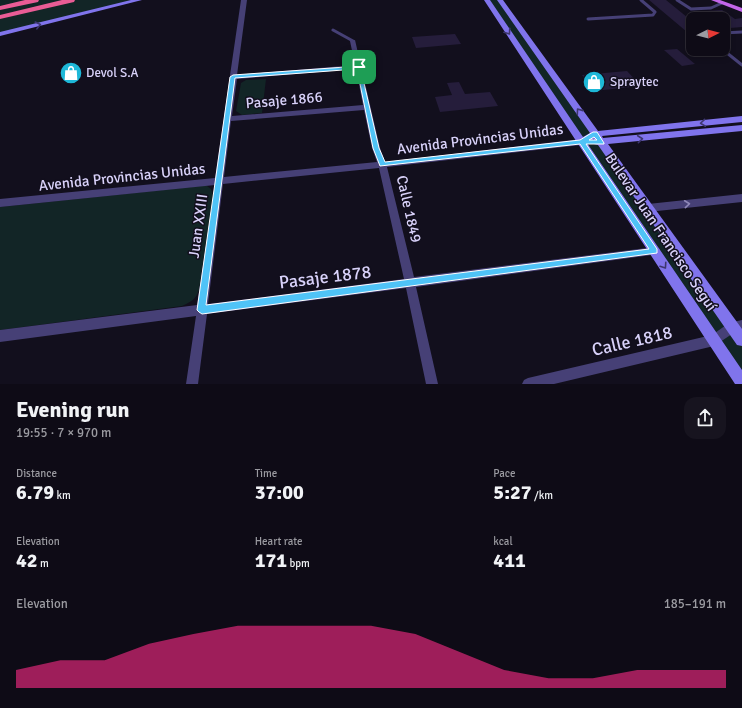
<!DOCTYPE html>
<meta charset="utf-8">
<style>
body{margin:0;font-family:Signika,sans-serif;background:#17141f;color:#f1f3f6;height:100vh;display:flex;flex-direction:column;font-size:15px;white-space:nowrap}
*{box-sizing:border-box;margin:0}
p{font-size:13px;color:#9b9ba1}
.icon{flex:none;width:22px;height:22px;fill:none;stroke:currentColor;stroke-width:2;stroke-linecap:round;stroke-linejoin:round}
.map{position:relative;height:384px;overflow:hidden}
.side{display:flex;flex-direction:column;background:#0e0b16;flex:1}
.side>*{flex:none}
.needle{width:26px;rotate:84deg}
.buttons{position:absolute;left:686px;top:12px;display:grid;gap:8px}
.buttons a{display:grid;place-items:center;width:44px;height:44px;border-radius:8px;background:#0e0b16;box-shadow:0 2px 6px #0003,0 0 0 1px #2e2b35;font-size:20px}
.pin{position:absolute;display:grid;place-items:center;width:34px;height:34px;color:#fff;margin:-17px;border-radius:8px;box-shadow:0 2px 6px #0006}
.round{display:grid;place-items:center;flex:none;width:42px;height:42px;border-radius:12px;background:#17141f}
.summary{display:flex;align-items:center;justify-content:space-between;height:68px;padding:0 16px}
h1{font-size:22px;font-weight:700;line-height:30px}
.metrics{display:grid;grid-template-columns:repeat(3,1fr);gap:6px;height:68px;padding:4px 16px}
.metrics div{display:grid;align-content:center}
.metrics b{font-size:20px;font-weight:700}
.metrics small{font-size:11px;font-weight:400}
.metrics p{font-size:11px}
.chart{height:112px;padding:8px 16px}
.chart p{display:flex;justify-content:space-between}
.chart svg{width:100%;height:72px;margin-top:4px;fill:#db2777;opacity:.7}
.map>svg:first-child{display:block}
</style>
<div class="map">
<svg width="742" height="384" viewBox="0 0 742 384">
<rect width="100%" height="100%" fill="#120f1d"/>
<path fill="#122526" d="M0,0H139L0,34Z
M487,0H500L742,340V382Z
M266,79L262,113L242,115L236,111L241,83L246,80Z
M201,186H207L211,189L213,195L199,290C196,299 191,302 182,306L0,330V207Z"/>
<path fill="#251d3b" d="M649,0H666L693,22V37Z
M722,10L735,19L742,18V27L730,28L723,23V19H718L707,11Z
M455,34L461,44L416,48L412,37Z
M677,49L695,64L682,66L664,50Z
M627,71L641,86L594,91L582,75Z
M459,82L465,94L490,92L498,106L440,112L435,97L452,95L447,83Z"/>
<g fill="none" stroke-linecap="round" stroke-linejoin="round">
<path stroke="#464076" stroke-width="3" d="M677,0L691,9L711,8L722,3
M588,19L653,15L655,12L641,0
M333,30L353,41
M723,33L742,32
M722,49L742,65"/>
<path fill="#464076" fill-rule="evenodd" d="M241,0H247L237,75L355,65L350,41L355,40L380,148L385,162L581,139L584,140L585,142L584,144L581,145L387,167L414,277L655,247L659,248L660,251L659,254L416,287L438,384H426L406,288L207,314L198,384H186L196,316L0,342V330L197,305L215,185L0,207V199L215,178ZM356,69L363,105L232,116L237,79ZM364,110L372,148L377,162L224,177L231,121ZM379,168L404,279L208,304L223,184Z
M742,194V202L648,212L645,211L643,208L645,205L648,204Z
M742,320V332H735L714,346L554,384H522L524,380L528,378L712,335L729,323Z"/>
<path fill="#8074ec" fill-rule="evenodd" d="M131,0H142L0,36V32Z
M484,0H490L583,137L590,133L497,0H503L598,131L742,116V122L602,136L603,138L742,125V131L608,144L742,329V346L737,345L598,145L594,144L593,142L594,139L587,143L742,370V384H735Z"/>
<path fill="#c366ea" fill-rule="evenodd" d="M711,0H720L742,8V12Z"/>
<path fill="#e95c95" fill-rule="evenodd" d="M25,0H39L38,2L0,10V6Z
M62,0H75L74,2L0,19V15Z"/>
</g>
<defs><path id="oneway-chevron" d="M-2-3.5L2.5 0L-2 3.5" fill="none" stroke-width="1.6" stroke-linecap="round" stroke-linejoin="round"/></defs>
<g stroke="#3e3770">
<use href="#oneway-chevron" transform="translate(38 25) rotate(-14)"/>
<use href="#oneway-chevron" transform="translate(508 32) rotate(56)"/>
<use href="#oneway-chevron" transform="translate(579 111) rotate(-125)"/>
<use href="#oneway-chevron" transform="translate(703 123) rotate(174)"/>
<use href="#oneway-chevron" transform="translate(640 139) rotate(-6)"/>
<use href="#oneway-chevron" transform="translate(664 266) rotate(56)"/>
</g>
<use stroke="#8f88b8" href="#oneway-chevron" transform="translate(687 204) rotate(-6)"/>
<path fill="#4fc3f7" stroke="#fff" fill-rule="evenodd" d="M360,66L379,148L385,162L580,140L593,132H597L604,143V144H586L657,249V253L202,314L199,312L197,310L230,77L233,75ZM357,69L373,148L380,166L580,144L649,249L206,305L235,78ZM594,137L597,140H589Z"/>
<defs>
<g id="shop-disc" transform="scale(1.15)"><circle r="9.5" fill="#1db8d8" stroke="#120f1d"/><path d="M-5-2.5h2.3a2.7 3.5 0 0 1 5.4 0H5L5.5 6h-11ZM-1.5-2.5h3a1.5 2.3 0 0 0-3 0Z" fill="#fff"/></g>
</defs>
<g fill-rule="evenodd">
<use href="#shop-disc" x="71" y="73"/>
<use href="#shop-disc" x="594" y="82"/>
</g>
<g text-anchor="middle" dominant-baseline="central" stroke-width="3" stroke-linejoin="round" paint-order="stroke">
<g font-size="13" fill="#d8d1f9" stroke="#120f1d" text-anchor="start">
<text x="86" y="73">Devol S.A</text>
<text x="610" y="82">Spraytec</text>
</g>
<g font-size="15" fill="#d8d1f9" stroke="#120f1d">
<text transform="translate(284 100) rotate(-5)">Pasaje 1866</text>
<text transform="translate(480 139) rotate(-7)">Avenida Provincias Unidas</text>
<text transform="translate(122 177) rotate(-6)">Avenida Provincias Unidas</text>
<text transform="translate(409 209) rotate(77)">Calle 1849</text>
<text transform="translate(198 226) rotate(-82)">Juan XXIII</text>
<text transform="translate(661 232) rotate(56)">Bulevar Juan Francisco Seguí</text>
</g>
<g font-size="18" fill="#d8d1f9" stroke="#120f1d">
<text transform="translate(325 277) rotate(-7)">Pasaje 1878</text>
<text transform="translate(632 341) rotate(-13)">Calle 1818</text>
</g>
</g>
</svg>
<div class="buttons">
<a><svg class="needle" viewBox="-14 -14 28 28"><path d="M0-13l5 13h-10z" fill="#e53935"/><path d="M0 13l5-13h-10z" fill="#9b9ba1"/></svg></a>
</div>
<div class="pin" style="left:359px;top:67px;background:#1e9e55"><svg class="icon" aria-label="arrive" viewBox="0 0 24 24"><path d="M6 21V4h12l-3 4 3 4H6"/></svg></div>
</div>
<section class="side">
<div class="summary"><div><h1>Evening run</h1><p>19:55 · 7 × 970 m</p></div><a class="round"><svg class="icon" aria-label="share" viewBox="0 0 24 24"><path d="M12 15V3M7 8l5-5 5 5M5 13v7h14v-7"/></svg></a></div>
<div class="metrics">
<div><p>Distance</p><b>6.79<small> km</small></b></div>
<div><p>Time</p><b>37:00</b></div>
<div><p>Pace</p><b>5:27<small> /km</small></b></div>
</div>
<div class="metrics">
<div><p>Elevation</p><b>42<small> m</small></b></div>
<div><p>Heart rate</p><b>171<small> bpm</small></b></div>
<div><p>kcal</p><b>411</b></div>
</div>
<div class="chart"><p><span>Elevation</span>185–191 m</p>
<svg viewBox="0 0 160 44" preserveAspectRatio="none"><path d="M0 44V33L10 27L20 27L30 17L40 11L50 6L60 6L70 6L80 6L90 11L100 22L110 33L120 38L130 38L140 33L150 33L160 33V44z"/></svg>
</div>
</section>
